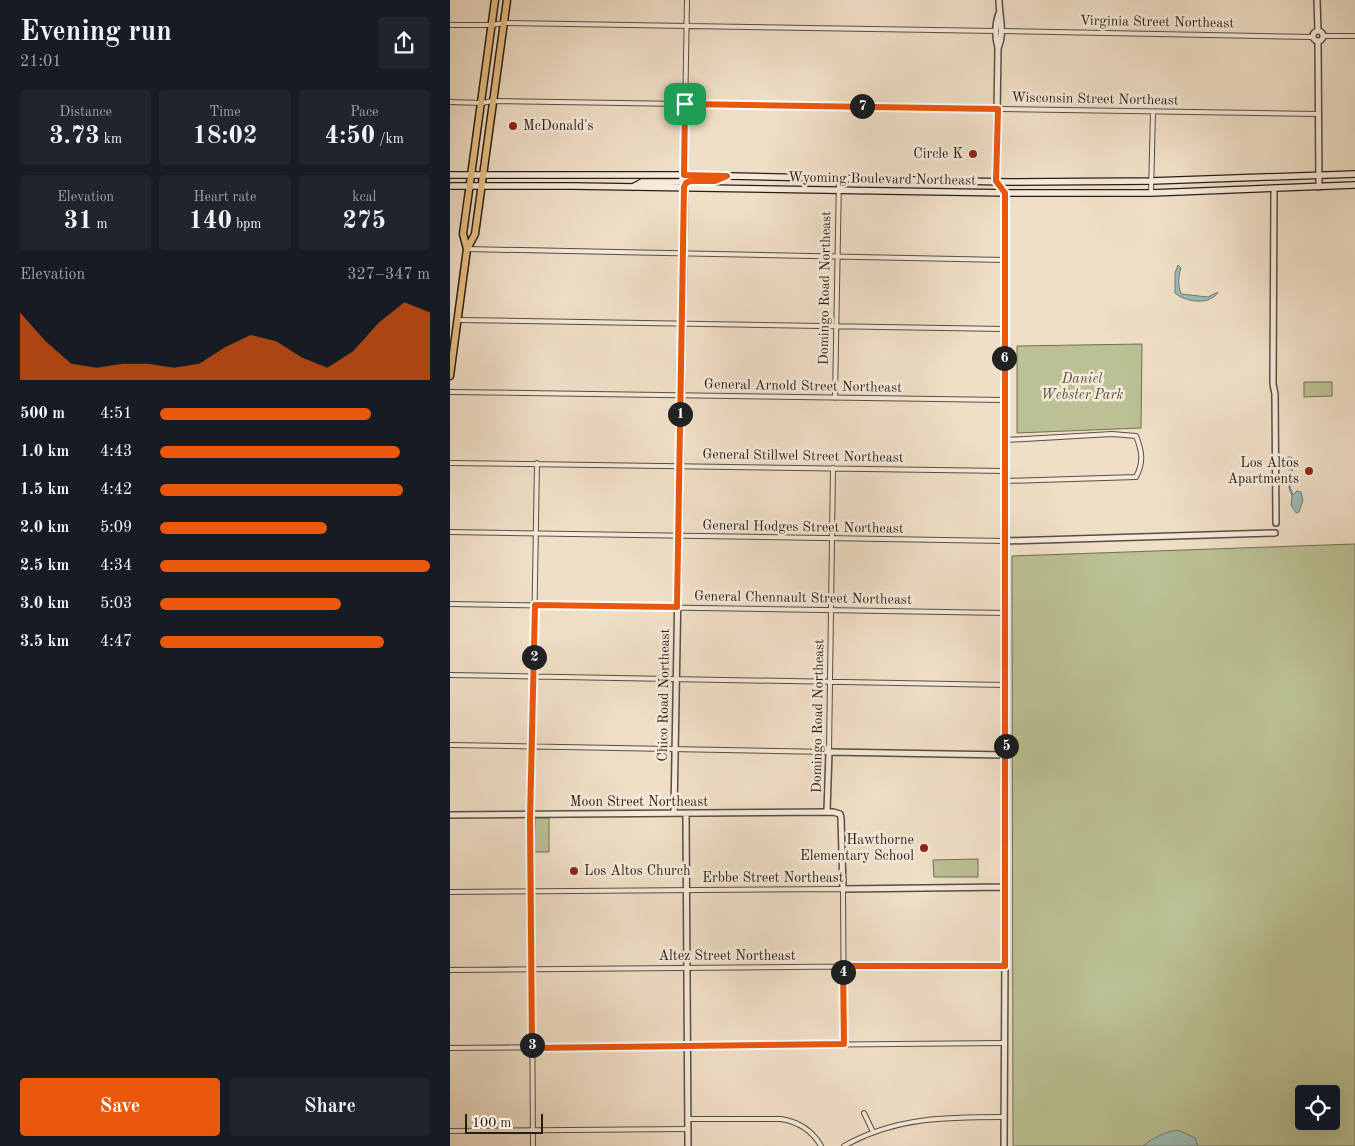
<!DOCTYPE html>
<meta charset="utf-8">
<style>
body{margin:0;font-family:"Old Standard TT",serif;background:#20242c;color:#f1f3f6;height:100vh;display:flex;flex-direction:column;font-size:19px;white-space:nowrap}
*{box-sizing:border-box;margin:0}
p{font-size:16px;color:#9ea1a6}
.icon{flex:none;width:28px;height:28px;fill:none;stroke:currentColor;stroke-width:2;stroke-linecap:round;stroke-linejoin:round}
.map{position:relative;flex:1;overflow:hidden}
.drawer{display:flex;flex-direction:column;background:#171b24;width:450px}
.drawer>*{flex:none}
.tools{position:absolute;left:845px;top:1085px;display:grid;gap:10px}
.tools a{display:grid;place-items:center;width:45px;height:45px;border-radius:5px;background:#171b24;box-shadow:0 5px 20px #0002;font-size:25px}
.scale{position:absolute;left:15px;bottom:12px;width:78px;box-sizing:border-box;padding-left:5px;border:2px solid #271d14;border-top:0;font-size:14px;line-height:18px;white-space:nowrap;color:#271d14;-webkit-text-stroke:4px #f5eadb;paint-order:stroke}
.pin{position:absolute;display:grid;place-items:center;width:42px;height:42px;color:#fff;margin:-21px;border-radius:10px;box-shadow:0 2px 8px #0006}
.km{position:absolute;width:25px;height:25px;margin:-12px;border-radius:50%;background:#222;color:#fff;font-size:14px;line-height:25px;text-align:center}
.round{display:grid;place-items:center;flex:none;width:52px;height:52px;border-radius:5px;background:#20242c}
.summary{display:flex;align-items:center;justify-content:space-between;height:85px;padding:0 20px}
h1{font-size:28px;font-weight:800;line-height:38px}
.figures{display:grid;grid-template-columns:repeat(3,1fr);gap:8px;height:85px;padding:5px 20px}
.figures div{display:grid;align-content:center;border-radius:5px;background:#20242c;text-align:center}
.figures b{font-size:25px;font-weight:800}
.figures small{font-size:14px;font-weight:400}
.figures p{font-size:14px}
.chart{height:140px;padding:10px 20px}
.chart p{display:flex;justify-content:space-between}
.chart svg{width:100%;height:90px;margin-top:5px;fill:#ea580c;opacity:.7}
.primary-button{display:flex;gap:10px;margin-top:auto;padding:10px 20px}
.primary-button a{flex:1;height:58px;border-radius:5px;background:#ea580c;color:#fff;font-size:20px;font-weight:800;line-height:58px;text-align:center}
.primary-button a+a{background:#20242c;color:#f1f3f6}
ul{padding:0 20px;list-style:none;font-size:16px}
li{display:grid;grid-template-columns:80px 60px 1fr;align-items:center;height:38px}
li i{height:12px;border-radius:6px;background:#ea580c}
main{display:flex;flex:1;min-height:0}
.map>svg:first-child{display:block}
</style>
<main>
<section class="drawer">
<div class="summary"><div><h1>Evening run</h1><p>21:01</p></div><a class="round"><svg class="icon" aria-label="share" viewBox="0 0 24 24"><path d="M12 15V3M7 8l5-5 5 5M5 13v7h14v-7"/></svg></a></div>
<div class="figures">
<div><p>Distance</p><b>3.73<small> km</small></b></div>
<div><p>Time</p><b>18:02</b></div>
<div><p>Pace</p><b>4:50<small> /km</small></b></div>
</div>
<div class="figures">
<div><p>Elevation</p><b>31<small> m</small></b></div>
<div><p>Heart rate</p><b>140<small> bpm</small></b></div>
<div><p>kcal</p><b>275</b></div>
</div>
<div class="chart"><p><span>Elevation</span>327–347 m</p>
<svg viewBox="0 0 160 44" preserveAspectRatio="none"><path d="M0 44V11L10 25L20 36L30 38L40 36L50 36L60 38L70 36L80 28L90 22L100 25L110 33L120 38L130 30L140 16L150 6L160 11V44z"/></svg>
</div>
<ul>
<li><b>500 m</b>4:51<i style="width:78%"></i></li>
<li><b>1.0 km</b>4:43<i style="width:89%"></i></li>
<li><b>1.5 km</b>4:42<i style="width:90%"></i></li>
<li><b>2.0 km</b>5:09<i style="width:62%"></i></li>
<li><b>2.5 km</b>4:34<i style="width:100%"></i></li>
<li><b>3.0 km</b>5:03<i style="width:67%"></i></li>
<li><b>3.5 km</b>4:47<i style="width:83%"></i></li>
</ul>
<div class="primary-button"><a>Save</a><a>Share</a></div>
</section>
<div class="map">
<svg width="905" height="1146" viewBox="0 0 905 1146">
<rect width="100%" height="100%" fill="#f0dfc7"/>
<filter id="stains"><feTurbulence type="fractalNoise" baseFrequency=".004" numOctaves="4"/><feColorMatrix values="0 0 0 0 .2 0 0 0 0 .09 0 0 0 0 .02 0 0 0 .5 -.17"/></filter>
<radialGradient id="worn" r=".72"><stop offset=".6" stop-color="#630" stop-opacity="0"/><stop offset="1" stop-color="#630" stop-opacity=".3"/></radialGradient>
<path fill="#bbc194" stroke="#716f54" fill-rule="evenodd" d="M692,344L691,428L567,433V346Z
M854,382H882V396L854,397Z
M905,544V1146H563L562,556ZM854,1094H881V1121H854Z
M85,818H99V852H84Z
M528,859V877H484L483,860Z"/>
<path fill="#9abcb7" stroke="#6c7c76" d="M728,265L731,268C728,277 728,285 731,294L758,297L768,292C760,306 735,302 725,293V273Z
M838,457H841L843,460L847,458L848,462L843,465L840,487L843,495L847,491L851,492L853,500L849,512L846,513L841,505L842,496L839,488V479L837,477L841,465L840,461H837Z
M728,1130L745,1138L748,1146H693C704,1137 715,1132 728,1130Z"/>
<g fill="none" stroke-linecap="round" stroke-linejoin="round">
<g stroke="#594e41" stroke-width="6">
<path id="minor" d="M0,25H42L54,23L546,31
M551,31L862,37
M873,36H905
M0,102L32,103L43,101L868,114
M234,175L237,0
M701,193L703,112
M17,249L555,260
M8,320L554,329
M0,392L555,400
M385,398L389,179
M555,440L662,434L686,436C692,451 694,462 686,477L555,481
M0,463L555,471
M0,532L555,541
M0,604L556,613
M0,675L556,685
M0,745L379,752L383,468
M0,892L393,889L394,1044
M0,970L555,965
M0,1048L554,1043
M414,1113L423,1132
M238,1119H331C349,1122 362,1130 371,1146
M0,1131L238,1129
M83,1146L81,819L87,463
M394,1146C445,1117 497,1117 554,1117"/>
</g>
<g stroke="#594e41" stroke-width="8">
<path id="tertiary" d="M867,0L868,31
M549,13C545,24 545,37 548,48L546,181L555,193L556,761L554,1146
M863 36a5 5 0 1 1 10 0a5 5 0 1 1-10 0Z
M868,42L869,187
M548,48C555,33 549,16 549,0
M824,189L823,384L825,394L826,523
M555,541L825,533
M377,811L379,752L556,755
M224,813L235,187
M236,814L238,1146
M0,815L383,812L390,814L391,818L393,889L556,887"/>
</g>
<g stroke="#271d14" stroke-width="8">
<path id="secondary" d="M0,175H234L558,182L701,181L905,174
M0,186H122L561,193H701L905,185
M183,187L192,182H229L232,180L234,175
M235,187L236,183C245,178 262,182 275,177"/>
</g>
<g stroke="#271d14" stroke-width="9">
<path id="primary" d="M17,249L25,234L57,0
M0,376L17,249L13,234L45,0"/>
</g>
<use href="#minor" stroke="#f5eadb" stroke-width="4"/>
<use href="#tertiary" stroke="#f5eadb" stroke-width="5"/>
<use href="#secondary" stroke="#f5eadb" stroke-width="5.5"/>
<use href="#primary" stroke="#e8c084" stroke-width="6"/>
</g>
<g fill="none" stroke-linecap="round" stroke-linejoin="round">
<g stroke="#fff" stroke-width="10">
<path id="route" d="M235,104L548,109L546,181L555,193V966H393L394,1044L82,1048L80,819L85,605L227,607L234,187L236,183L240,181H265L277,176L234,175Z"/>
</g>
<use href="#route" stroke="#ea580c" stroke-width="6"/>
</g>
<g fill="#8f2418" stroke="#f5eadb" stroke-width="2">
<circle cx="63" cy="126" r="5"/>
<circle cx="523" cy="154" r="5"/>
<circle cx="859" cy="471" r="5"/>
<circle cx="474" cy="848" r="5"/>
<circle cx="124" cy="871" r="5"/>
</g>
<g text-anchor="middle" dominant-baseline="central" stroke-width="5" stroke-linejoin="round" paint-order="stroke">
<g font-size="14" fill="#271d14" stroke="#f5eadb">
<text transform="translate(707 22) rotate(1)">Virginia Street Northeast</text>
<text transform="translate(645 99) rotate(1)">Wisconsin Street Northeast</text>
<text transform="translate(432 179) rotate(1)">Wyoming Boulevard Northeast</text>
<text transform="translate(375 288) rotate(-89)">Domingo Road Northeast</text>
<text transform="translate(353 386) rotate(1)">General Arnold Street Northeast</text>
<text transform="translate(353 456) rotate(1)">General Stillwel Street Northeast</text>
<text transform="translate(353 527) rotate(1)">General Hodges Street Northeast</text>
<text transform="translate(353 598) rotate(1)">General Chennault Street Northeast</text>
<text transform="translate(214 695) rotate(-89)">Chico Road Northeast</text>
<text transform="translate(368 716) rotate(-89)">Domingo Road Northeast</text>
<text x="189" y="802">Moon Street Northeast</text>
<text x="323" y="878">Erbbe Street Northeast</text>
<text x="277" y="956">Altez Street Northeast</text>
</g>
<g font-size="14" fill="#271d14" stroke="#f5eadb" text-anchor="end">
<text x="73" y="126" text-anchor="start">McDonald's</text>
<text x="513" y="154">Circle K</text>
<text x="849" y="463">Los Altos<tspan x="849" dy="16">Apartments</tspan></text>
<text x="464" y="840">Hawthorne<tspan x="464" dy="16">Elementary School</tspan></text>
<text x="134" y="871" text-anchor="start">Los Altos Church</text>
</g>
<g font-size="14" font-style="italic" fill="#534e3a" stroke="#f5eadb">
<text x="632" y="379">Daniel<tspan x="632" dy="16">Webster Park</tspan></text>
</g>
</g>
<rect width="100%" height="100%" filter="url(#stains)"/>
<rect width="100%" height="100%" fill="url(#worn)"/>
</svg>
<div class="tools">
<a><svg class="icon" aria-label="locate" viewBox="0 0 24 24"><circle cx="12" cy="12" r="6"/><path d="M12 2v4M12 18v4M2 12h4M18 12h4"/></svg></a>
</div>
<div class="scale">100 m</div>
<div class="pin" style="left:235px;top:104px;background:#1e9e55"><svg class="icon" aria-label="arrive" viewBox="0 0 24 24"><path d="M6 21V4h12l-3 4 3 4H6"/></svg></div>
<b class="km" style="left:230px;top:414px">1</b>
<b class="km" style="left:84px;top:657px">2</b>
<b class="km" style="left:82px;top:1045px">3</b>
<b class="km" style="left:393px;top:972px">4</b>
<b class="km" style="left:556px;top:746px">5</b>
<b class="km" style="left:554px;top:358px">6</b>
<b class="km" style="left:412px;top:106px">7</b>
</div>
</main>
